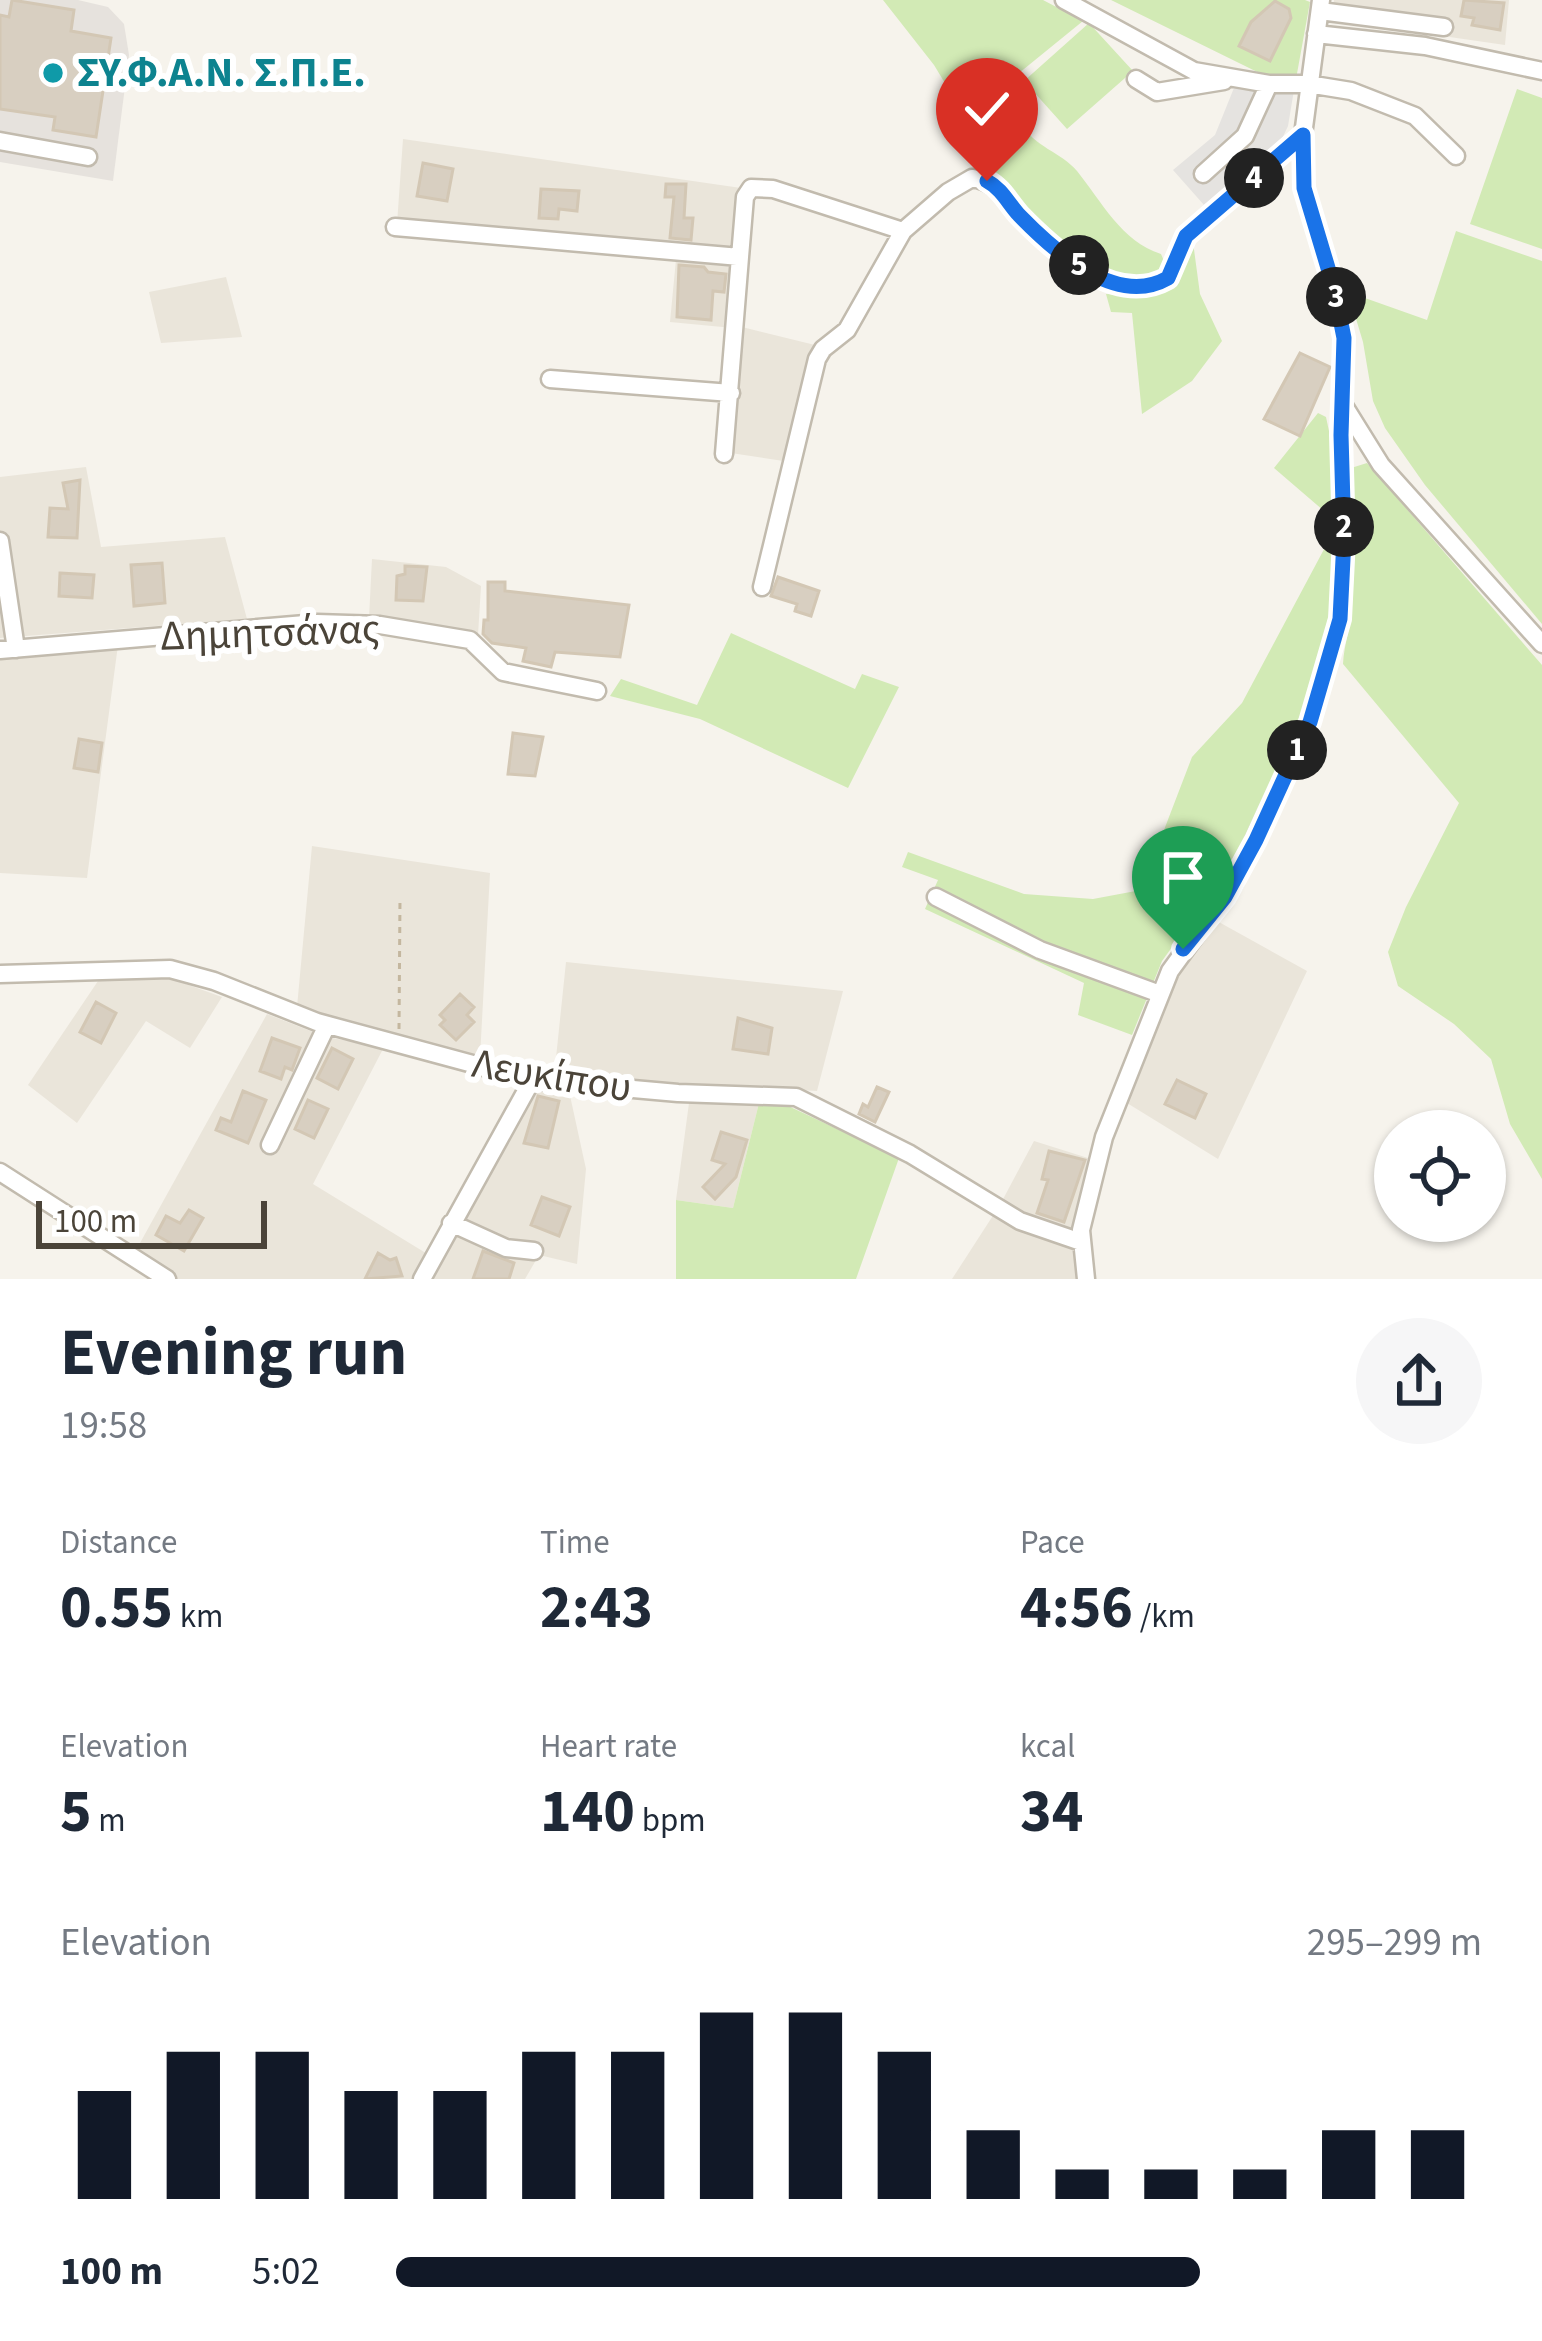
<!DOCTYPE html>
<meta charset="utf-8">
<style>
body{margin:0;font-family:"Source Sans 3",sans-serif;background:#f6f6f7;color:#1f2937;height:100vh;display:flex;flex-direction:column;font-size:45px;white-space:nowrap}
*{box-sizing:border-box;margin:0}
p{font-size:39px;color:#747a83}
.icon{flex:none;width:66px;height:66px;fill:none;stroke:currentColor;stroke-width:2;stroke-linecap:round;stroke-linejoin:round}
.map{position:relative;height:1279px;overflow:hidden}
.drawer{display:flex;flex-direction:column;background:#fff;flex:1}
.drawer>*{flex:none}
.buttons{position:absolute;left:1374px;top:1110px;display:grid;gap:24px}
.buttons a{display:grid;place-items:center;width:132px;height:132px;border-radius:50%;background:#fff;box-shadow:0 3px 9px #0004;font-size:60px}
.scale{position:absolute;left:36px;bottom:30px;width:231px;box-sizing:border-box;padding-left:12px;border:6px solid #4b4439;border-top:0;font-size:33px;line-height:42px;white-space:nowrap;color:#4b4439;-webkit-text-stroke:9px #fff;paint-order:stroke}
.pin{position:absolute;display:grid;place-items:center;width:102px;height:102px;color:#fff;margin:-123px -51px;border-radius:50% 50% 50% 0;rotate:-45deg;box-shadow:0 0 12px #0007}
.pin .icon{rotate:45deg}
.km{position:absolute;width:60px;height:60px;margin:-30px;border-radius:50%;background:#222;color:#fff;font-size:33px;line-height:60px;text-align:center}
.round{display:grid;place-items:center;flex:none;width:126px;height:126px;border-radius:63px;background:#f6f6f7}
.headline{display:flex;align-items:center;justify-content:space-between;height:204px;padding:0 60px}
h1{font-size:66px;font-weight:700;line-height:90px}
.stats{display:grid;grid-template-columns:repeat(3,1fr);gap:18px;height:204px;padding:12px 60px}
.stats div{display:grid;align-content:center}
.stats b{font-size:60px;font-weight:700}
.stats small{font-size:33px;font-weight:400}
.stats p{font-size:33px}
.chart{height:336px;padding:24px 60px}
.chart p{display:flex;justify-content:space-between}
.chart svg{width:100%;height:216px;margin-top:12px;stroke:#111827;stroke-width:6}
ul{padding:0 60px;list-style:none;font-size:39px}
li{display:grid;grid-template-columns:192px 144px 1fr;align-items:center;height:90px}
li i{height:30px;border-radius:15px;background:#111827}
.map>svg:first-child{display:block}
</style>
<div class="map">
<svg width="1542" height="1279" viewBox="0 0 1542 1279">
<rect width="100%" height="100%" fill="#f6f3ec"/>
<path fill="#eae5da" d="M1334,0H1509L1505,45L1332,20Z
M403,139L741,188L745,191L733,328L670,322L677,249L397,224Z
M226,277L242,337L161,343L149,292Z
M742,327L815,345L790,462L731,453Z
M86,467L101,547L225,537L247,619L0,638V477Z
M372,559L446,567L481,586L478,635L369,618Z
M118,645L87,878L0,873V655Z
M312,846L490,873L480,1057L297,1007Z
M1217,921L1307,971L1218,1159L1127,1103L1182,965Z
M566,962L843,991L817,1091L554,1077Z
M161,975L222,997L190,1048L146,1021L77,1123L28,1085L98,981Z
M267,1014L326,1037L384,1047L313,1184L429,1255L415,1279H176L135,1252Z
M534,1086L569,1091L586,1169L577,1264L539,1255L525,1279H428Z
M689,1103H759L733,1208L676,1200Z
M1034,1141L1088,1158L1073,1234L1001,1203Z
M994,1214L1028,1233L1073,1250L1077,1279H952Z"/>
<path fill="#e6e2dd" d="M0,0H78L108,7L124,24L129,55L113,181L0,162Z"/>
<path fill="#d2eab5" d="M883,0H1043L1083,21L1013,78C1011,94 1013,108 1021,123C1034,147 1061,152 1077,171C1102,202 1121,241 1161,254L1164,261L1157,276L1134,284L1071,255L988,178L986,173L992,161L934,65Z
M1111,0H1305L1310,2L1294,90Z
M1089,23L1133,71L1067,129L1024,81Z
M1517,89L1542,98V249L1470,224Z
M1456,231L1542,261V624L1425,485L1385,428L1373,401L1363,342L1348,292L1427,320Z
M1193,242L1200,294L1222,341L1192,381L1142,414L1132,313L1111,312L1106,294C1168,296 1160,287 1193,242Z
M1318,413L1326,417L1336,464L1337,576L1310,704L1230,867L1162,961L1132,1035L1078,1015L1084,983L925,909L938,880L902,867L908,852L1024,894L1093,899L1141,890L1192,757L1242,703L1338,523L1274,468Z
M1367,463L1542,665V1179L1510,1124L1491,1059L1454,1024L1398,986L1388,952L1406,907L1459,803L1343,664C1344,644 1351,626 1352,606C1355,560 1353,514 1351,468Z
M731,633L855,689L862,674L899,687L848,788L700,719L610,696L621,679L697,705Z
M759,1103L784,1104L899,1158L856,1279H676V1200L733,1208Z"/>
<path fill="#e5e3e0" d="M1240,73H1260L1294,90L1288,126L1280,143L1204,205L1173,170L1215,135Z"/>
<path fill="#d8cfc1" stroke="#d3c7b4" stroke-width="3" d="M12,0L74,10L71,31L111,38L96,137L53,130L55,117L0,109V15L9,17Z
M1464,0L1504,3L1500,30L1472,25L1474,18L1461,16Z
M1275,1L1289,9L1291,18L1270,61L1239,46L1251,22Z
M423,163L453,169L447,201L417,196Z
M666,184H686L684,218H693L691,240L670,238L674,197H665Z
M541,189L579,191L577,211L559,209L558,219L539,218Z
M679,265L704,267L708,272L726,274L724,292L713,291L711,320L677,317Z
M1300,353L1330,367L1300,436L1264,419Z
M80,480L77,538L48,537L50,508L68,509L63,483Z
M162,563L165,603L134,606L131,565Z
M405,566L427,567L423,601L396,600L397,576L405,574Z
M60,573L94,575L92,598L59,596Z
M778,577L819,591L811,616L795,611L797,604L771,596Z
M488,582H505V591L629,605L620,657L555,652L551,667L523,661L526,648L492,643L483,634L484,620H488Z
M513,733L543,737L535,776L508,774Z
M79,739L102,743L98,772L74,768Z
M460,994L474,1007L467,1015L474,1022L456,1040L440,1025L445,1020L440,1015Z
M96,1002L116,1013L101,1043L80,1032Z
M738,1018L772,1028L768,1054L733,1049Z
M272,1038L300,1048L292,1070L285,1067L281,1079L260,1071Z
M332,1048L353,1059L338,1089L317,1078Z
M1177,1080L1206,1094L1195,1118L1165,1104Z
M877,1087L889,1092L875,1122L859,1114L863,1104L868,1107Z
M243,1091L266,1100L248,1143L216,1130L221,1118L231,1122Z
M538,1096L559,1101L548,1148L524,1143Z
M308,1100L328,1109L314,1138L295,1129Z
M721,1132L747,1140L736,1177L715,1199L703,1187L725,1164L712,1160Z
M1049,1151L1085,1160L1064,1222L1037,1213L1048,1180L1042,1179Z
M542,1197L570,1207L559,1236L531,1225Z
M189,1210L203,1218L184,1251L156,1235L166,1216L180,1223Z
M483,1251L514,1263L509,1279H473Z
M378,1253L390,1260L396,1258L402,1276L365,1279Z"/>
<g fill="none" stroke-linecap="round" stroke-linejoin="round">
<g stroke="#c2bbae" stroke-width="21">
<path id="minor" d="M1064,0L1194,71L1269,84H1308L1351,91L1415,116L1456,156
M1320,11L1444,27
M1316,34L1425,46L1542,71
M1136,79L1157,92L1224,81
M0,141L88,157
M1203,174L1245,136L1269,84
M395,227L740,257L745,197L751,188L773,189L903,231L948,192L972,178C999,182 1005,200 1022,218C1056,253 1116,308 1168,277L1186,236L1303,135
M550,379L731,393
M1343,404L1381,465L1542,644
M724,454L740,257
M0,541L16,649
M762,587L817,359L823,349L847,330L903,231
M0,650L317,623L380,625L470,640L503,672L597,691
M936,897L1040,950L1160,994
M0,974L170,969L214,981L317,1022L532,1080L678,1093L796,1097L910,1154L1020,1221L1081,1242
M270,1145L327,1025
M0,1172L167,1279
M451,1223L506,1248L534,1251
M422,1279L532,1080
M1086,1279L1081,1230L1104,1137L1170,971L1234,883L1310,722L1340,619L1344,539L1341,435L1344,338L1334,288L1304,188L1303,135L1321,0"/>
</g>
<path stroke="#c4b79f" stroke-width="3" stroke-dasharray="6 6" stroke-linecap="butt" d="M399,1029L400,898"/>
<use href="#minor" stroke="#fff" stroke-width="16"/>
</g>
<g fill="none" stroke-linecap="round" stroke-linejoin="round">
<g stroke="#fff" stroke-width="24">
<path id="route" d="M987,181C1002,189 1008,203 1019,215C1054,251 1116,308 1168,278L1186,236L1303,135L1304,188L1334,288L1344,338L1341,435L1344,539L1340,619L1310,722L1256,840L1225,897L1183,949"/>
</g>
<use href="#route" stroke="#1a73e8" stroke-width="15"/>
</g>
<circle fill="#0f9aa8" stroke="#fff" stroke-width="4.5" cx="53" cy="73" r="12"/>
<g text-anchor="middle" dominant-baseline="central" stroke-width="12" stroke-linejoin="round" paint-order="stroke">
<g font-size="42" font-weight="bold" fill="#0d838f" stroke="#fff" text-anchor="start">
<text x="77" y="73">ΣΥ.Φ.Α.Ν. Σ.Π.Ε.</text>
</g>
<g font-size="42" fill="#4b4439" stroke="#fff">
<text transform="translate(270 633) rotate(-2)">Δημητσάνας</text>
<text transform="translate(552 1076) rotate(9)">Λευκίπου</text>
</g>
</g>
</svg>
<div class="buttons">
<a><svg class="icon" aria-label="locate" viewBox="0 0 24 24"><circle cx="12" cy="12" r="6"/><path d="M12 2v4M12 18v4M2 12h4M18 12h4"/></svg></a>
</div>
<div class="scale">100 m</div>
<div class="pin" style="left:1183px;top:949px;background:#1e9e55"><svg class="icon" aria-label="arrive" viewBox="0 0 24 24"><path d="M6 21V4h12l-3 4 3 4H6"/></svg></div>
<div class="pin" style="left:987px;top:181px;background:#d93025"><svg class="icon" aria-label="check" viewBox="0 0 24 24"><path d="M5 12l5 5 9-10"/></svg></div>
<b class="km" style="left:1297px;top:750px">1</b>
<b class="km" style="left:1344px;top:527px">2</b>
<b class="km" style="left:1336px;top:297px">3</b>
<b class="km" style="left:1254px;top:178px">4</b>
<b class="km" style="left:1079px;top:265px">5</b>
</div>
<section class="drawer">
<div class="headline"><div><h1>Evening run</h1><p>19:58</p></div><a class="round"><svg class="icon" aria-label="share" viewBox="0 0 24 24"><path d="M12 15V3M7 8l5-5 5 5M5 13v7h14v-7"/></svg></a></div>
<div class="stats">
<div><p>Distance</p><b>0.55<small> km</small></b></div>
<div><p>Time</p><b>2:43</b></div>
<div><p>Pace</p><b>4:56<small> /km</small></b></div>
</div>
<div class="stats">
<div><p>Elevation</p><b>5<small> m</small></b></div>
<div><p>Heart rate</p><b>140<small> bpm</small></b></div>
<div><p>kcal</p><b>34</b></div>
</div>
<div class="chart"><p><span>Elevation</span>295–299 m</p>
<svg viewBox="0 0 160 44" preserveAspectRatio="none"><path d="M5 44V22M15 44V14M25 44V14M35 44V22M45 44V22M55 44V14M65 44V14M75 44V6M85 44V6M95 44V14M105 44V30M115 44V38M125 44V38M135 44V38M145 44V30M155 44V30"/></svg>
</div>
<ul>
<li><b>100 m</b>5:02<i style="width:74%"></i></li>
</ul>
</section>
